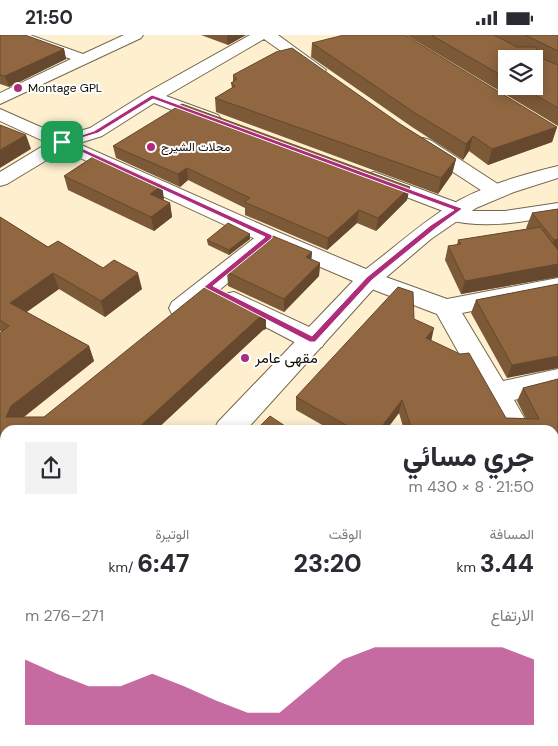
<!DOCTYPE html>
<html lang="ar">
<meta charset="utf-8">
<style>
body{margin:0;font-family:"DM Sans",Vazirmatn,sans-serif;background:#f2f2f3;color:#2b2b33;direction:rtl;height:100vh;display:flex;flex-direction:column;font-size:19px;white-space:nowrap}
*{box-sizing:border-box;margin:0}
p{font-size:16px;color:#7c7c81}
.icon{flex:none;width:28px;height:28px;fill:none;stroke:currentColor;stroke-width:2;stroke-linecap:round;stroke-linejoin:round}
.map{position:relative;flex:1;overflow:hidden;direction:ltr}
.side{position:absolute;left:0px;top:390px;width:559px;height:321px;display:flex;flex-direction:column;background:#fff;border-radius:15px 15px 0 0;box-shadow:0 2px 12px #0003;direction:rtl}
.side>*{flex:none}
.buttons{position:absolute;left:498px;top:15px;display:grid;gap:10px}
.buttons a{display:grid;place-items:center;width:45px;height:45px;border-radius:0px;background:#fff;box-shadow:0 2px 12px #0003;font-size:25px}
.pin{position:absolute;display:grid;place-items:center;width:42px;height:42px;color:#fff;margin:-21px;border-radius:10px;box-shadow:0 2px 8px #0006}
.round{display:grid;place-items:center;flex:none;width:52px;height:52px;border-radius:0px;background:#f2f2f3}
.headline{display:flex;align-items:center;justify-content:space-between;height:85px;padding:0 25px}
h1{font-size:28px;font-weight:800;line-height:38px}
.figures{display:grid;grid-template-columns:repeat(3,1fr);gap:8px;height:85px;padding:5px 25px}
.figures div{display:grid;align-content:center}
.figures b{font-size:25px;font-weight:800}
.figures small{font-size:14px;font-weight:400}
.figures p{font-size:14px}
.chart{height:140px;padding:10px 25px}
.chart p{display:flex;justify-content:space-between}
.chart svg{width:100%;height:90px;margin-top:5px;fill:#ad2d7b;opacity:.7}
.status{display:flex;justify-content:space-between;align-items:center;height:35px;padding:0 25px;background:#fff;direction:ltr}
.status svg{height:14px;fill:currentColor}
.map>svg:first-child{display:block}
</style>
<div class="status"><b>21:50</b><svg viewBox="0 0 49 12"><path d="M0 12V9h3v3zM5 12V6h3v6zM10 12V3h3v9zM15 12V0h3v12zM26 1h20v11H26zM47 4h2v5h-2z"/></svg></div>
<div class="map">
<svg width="558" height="711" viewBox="0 0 558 711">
<rect width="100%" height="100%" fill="#feefcf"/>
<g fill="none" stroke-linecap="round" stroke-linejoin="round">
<g stroke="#74674b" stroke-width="2">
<path id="minor" d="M9,0H30L83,19L124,0H143L141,3L0,69V58L71,24L11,3Z
M250,0H278L326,35L324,38H312L264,4L166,61L218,80L221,84L218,88L212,89L206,88L154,68L102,101L70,111L7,149L0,151V137L56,103L90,93L146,58Z
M423,103L430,105L504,153L507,157L504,161L497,163L490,161L416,113L414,109L416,105Z
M374,137L466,171L469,176H505L558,168V180C520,188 482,194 444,184L440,180L443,176L367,147L364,143L367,139Z
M270,195L278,197L281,202L278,207L190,279L181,281L172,279L169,273L172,267L262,197Z
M369,236L447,264L558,243V259L462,278L503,346L558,334V354L514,365L531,395H502L437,279L361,250L357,244L361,238Z
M234,257L322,298L326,305L322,312L313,314L304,312L225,271L222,265L225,259Z
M558,527V561L554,562V528Z
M90,706H130V711H90Z"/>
</g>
<g stroke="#74674b" stroke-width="2">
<path id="major" d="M0,74L278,197L366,234C394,213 420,189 449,171C482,151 521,140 558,131V143L514,157L476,173L431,204L377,250L246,395H214L218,387L353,246L262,207L0,86Z
M5,604V645L0,647V606Z"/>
</g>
<use href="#minor" fill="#fff" fill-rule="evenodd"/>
<use href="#major" fill="#fff" fill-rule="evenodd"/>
</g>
<path fill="#7c5937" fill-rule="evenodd" d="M0,0L64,14L66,24L9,52L0,49Z
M201,0H246L228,10Z
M406,0H558V91ZM506,24L534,51H506Z
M312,8L557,92L552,107L488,130L469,116L463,125L412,92L311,22Z
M233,40L400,89L456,124L452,139L438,159L216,77L215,63L232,53L231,48L233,47Z
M113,111L410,152L407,165L376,196L357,188L327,215L245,180V173L188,145L180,152L116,123Z
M64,141L164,164L163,165L170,168L172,182L154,196L68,155Z
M558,174V242L461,259L445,225L448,211L457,210L458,205L527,194L526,193L532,178Z
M0,182L48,212L103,233L142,254L105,282L59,254L26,277L89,311L94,326L23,382H44L266,279V294L263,295L156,395H5L2,297L0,296Z
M250,199V204L229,220L208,210L207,205Z
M312,217L311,224L320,228L319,241L284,277L228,251L227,237Z
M558,249L507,343L471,278L476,265Z
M414,284L431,305L506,383L526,384L517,366L523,353L558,344V512L554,513V395H404L399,378L386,395H331L296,375V362Z
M361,706H403L405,711H362Z
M459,706H554L558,711H461Z"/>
<path fill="#65482d" d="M227,0H246L228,10Z
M64,14L66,24L9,52L5,41Z
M557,92L552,107L488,130L492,114Z
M26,100L31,114L0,133V115Z
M473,101L469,116L463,125L466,109Z
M456,124L452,139L438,159L441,143Z
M187,133L188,145L180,152L178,139Z
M162,150L164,164L152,173L150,159Z
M410,152L407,165L376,196L378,183Z
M170,168L172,182L154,196L151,182Z
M359,175L357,188L327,215L328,203Z
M250,199V204L229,220V215Z
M558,204V219L548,221L554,205Z
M312,217L311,230L306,222Z
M320,228L319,241L284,277V264Z
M558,229V242L461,259L465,246Z
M53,238L59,254L17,284L10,268Z
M138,238L142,254L105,282L101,266Z
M263,279H266V294L263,295L156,395H136Z
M434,293L431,307L426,303Z
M89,311L94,326L19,386L6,382L11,371Z
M558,321V333L507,343L512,330Z
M402,365L399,378L386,395H379Z
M5,515V537L0,541V520Z"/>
<path fill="#906740" stroke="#65482d" d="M0,0H25L64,14L5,41L0,40Z
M344,0H405L557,92L492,114L473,101L466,109L415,78L312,8Z
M431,0H494L517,12H536L538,22L558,30V73L520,51H534V24H506V43Z
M525,0H558V16Z
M292,13L400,89L456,124L441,143L215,63L235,51L231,48L237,44L233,40L276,17Z
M182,69L410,152L378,183L359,175L328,203L244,167L250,163L187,133L178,139L113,111Z
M0,90L26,100L0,115Z
M96,120L162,150L150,159L170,168L151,182L64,141Z
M558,174V204L554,205L532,178Z
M0,182L48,212L58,206L103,233L114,225L138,238L101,266L53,238L10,268L89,311L11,371L6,382H44L208,250L266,279H263L136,395H5V515L0,520V298L9,291L0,285Z
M228,188L250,199L229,215L207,205Z
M540,192L558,215V229L465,246L448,211L461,209L458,205Z
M273,201L312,217L306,222L320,228L284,264L227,237Z
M558,249V321L512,330L476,265Z
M398,252L413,257L414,284L434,293L426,303L460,319L469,318L506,383L539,384L523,353L558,344V503L554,504V395H412L402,365L379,395H355L296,362Z
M270,381L291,395H256Z
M558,560V711H539L538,707L515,711H471L470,706H554V561Z
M137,706H309L310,711H138Z
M366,706H403L405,711H367Z"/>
<path fill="#ad2d7b" stroke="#fff" fill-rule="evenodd" d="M152,60L461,173L462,174L436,193L372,245L315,307H310L204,252L265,202L60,107L94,96ZM153,64L454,175L431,190L367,242L312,301L213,251L272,203V200L68,107L98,98Z"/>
<g fill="#ad2d7b" stroke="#fff" stroke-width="2">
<circle cx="18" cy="53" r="5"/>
<circle cx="151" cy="112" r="5"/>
<circle cx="245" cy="323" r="5"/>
</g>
<g text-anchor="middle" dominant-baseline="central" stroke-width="4" stroke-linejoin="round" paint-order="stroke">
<g font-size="12" fill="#110c03" stroke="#fff" text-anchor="start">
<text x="28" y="53">Montage GPL</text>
<text x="161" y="112">محلات الشيرح</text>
</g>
<g font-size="15" fill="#110c03" stroke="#fff" text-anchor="start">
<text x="255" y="323">مقهى عامر</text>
</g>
</g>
</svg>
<div class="buttons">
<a><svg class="icon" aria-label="layers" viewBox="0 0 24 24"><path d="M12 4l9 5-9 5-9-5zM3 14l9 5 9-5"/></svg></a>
</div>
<div class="pin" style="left:62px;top:107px;background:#1e9e55"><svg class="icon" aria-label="arrive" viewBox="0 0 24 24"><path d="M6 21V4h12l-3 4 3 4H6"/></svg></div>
<section class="side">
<div class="headline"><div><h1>جري مسائي</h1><p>21:50 · 8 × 430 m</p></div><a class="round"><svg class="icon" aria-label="share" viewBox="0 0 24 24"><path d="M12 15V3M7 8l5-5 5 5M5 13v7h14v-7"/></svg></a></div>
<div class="figures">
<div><p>المسافة</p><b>3.44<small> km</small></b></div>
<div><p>الوقت</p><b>23:20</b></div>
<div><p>الوتيرة</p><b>6:47<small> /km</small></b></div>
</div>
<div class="chart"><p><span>الارتفاع</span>271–276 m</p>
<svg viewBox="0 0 160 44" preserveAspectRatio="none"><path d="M0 44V12L10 19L20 25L30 25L40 19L50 25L60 32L70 38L80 38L90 25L100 12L110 6L120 6L130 6L140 6L150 6L160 12V44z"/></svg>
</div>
</section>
</div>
